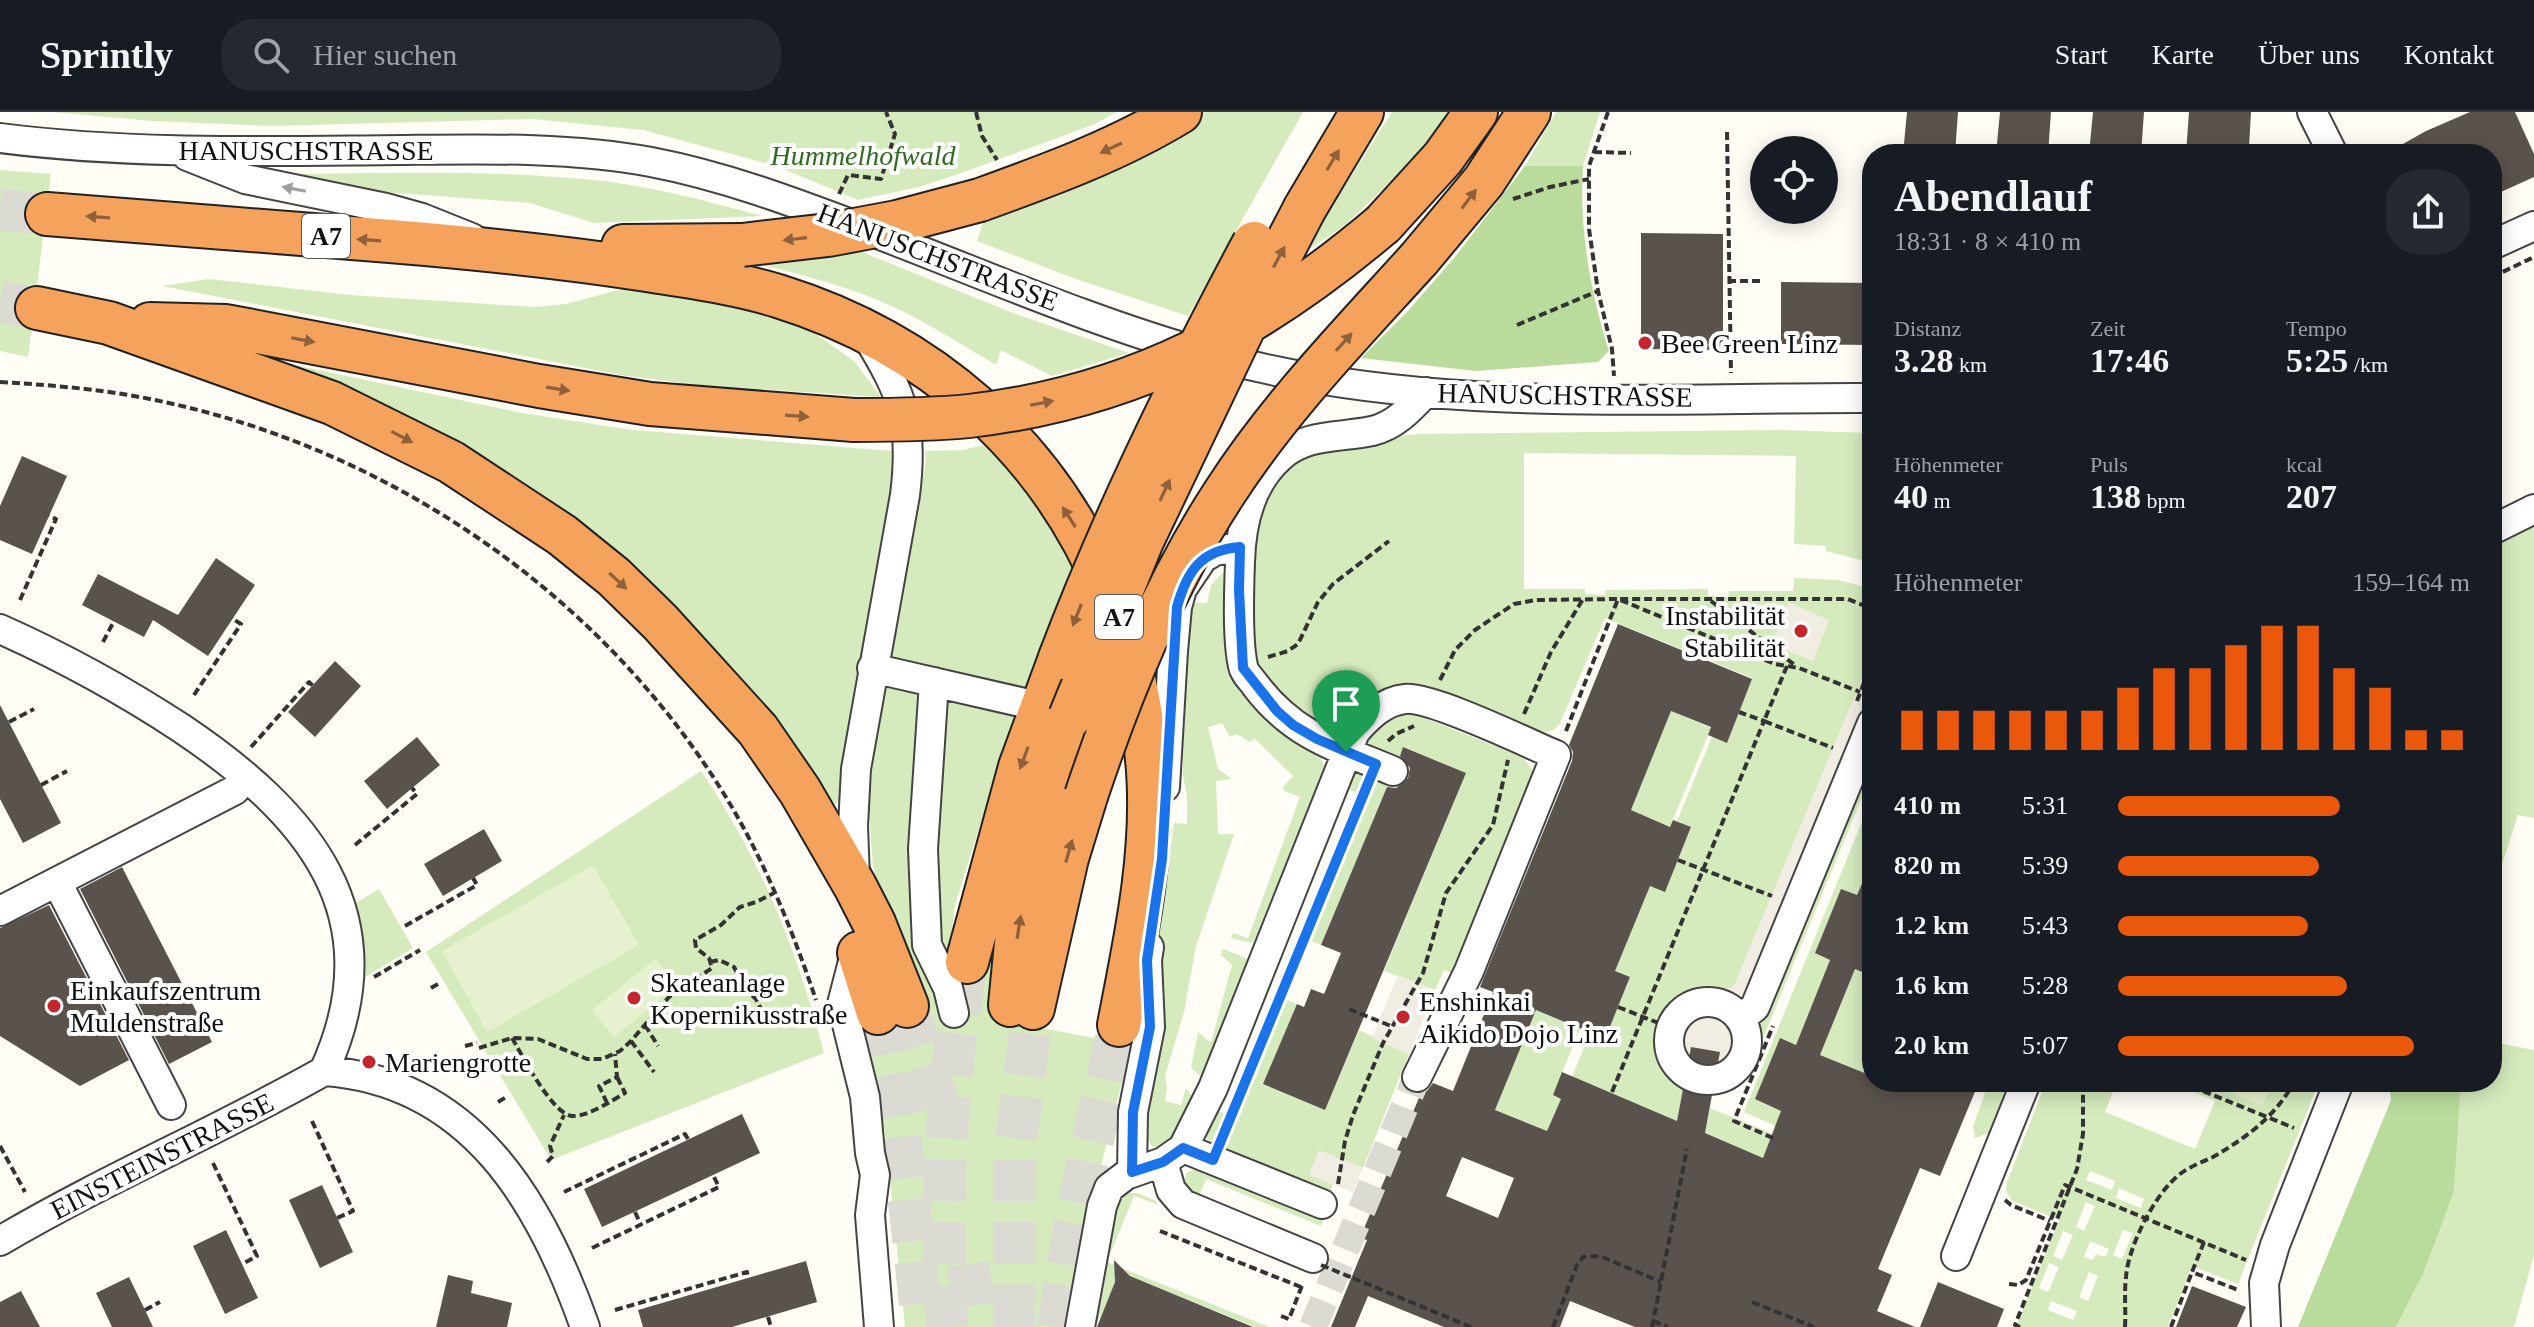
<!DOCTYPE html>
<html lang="de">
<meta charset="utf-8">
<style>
body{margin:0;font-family:Georgia,serif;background:#242831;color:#f1f3f6;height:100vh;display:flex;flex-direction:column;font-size:30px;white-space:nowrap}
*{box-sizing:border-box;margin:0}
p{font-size:26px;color:#9ea1a6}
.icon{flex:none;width:44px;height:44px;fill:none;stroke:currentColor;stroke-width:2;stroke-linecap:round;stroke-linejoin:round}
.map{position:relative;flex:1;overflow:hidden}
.sheet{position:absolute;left:1862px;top:32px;width:640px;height:948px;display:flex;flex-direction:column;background:#171b24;border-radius:32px;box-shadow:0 4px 20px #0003}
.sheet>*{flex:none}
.buttons{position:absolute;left:1750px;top:24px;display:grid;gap:16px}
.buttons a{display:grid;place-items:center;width:88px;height:88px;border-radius:50%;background:#171b24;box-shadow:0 4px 20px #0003;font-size:40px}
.pin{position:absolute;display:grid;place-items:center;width:68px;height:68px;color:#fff;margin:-82px -34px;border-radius:50% 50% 50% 0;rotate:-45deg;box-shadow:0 0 8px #0007}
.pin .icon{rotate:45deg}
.round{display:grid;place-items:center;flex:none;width:84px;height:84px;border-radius:32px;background:#242831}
.head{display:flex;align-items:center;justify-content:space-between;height:136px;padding:0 32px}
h1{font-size:44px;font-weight:700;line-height:60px}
.stats{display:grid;grid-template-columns:repeat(3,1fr);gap:12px;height:136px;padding:8px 32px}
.stats div{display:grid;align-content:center}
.stats b{font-size:34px;font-weight:700}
.stats small{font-size:22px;font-weight:400}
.stats p{font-size:22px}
.chart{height:224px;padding:16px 32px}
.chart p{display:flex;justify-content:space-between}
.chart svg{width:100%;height:144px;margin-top:8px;stroke:#ea580c;stroke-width:6}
ul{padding:0 32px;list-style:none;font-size:26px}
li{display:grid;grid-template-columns:128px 96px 1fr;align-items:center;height:60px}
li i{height:20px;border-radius:10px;background:#ea580c}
header{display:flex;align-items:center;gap:48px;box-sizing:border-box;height:112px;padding:0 40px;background:#171b24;border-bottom:2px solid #363941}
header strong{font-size:38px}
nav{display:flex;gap:44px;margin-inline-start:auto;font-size:28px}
.search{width:560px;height:72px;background:#242831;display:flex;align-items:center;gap:20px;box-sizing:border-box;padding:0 28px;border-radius:32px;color:#9ea1a6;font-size:30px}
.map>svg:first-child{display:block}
</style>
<header>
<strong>Sprintly</strong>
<div class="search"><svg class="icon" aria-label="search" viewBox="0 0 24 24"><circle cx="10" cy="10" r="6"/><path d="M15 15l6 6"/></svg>Hier suchen</div>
<nav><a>Start</a><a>Karte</a><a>Über uns</a><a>Kontakt</a></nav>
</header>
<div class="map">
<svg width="2534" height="1215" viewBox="0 0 2534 1215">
<rect width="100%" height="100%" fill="#fffdf5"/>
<path fill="#d5ebbd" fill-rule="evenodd" d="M52,0H1116L1095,12L964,60L919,75L858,88L776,54L643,18L533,7L271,14L153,9Z
M1205,0H1303L1188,204L1073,166L977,129L985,105L1170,22Z
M1392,0H1450L1425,37L1345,113L1302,142Z
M1556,0H1600L1583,54H1525Z
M0,58L51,62L28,245L0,239Z
M285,62C384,61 484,58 583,67C644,72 703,88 762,104L594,111L530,91L372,79Z
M852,136L1013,201L1129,241L1052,264L1001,238L996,253C954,228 911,200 865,183C827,169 787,159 747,149Z
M209,167L350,183L534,195L566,192L622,177L690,184L772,205L814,221L854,249L881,285L697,273L621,263L162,174Z
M271,248L522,301L633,318L893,339L895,356L839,691L830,693L752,582L693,515L597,423L475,340L406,305Z
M1780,318L1872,321V451L1826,439V434L1794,432L1796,344L1524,341V477H1585V482L1605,483L1606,478L1708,477V484L1728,485L1729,479H1793L1794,466L1838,468L1872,477V543L1734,874C1723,881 1715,877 1704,880C1678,889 1651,908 1659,939C1664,955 1669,965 1684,974L1677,1009L1572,965L1590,921L1605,926L1630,866L1615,859L1650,774L1665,779L1691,716L1677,709L1712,625L1727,630L1752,566L1605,506L1560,611L1554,618L1539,621C1506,610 1434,566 1403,573C1378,579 1358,598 1340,615L1319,616L1305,608L1266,568L1252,545L1249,512L1256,398L1291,349L1327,333L1418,322Z
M983,333C1022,370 1046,407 1073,452L1003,639L955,793L949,844L996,819L999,877L994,907L1131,933L1095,1079L1069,1215H905L885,1020L864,923L933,905L886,796L873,755L869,699L873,647L926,349L925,339L963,338Z
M2534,406V706L2518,703L2492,784V427Z
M1230,453V531L1319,642L1326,658L1260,825L1251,831L1231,826L1233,821L1248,826L1300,685L1284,679L1283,675L1293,664L1255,627L1250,630L1237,622L1230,625L1222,611L1208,615L1218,657L1232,667L1216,669L1218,722H1234L1196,834L1184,900L1165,964L1167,976L1165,989L1181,993L1186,976L1193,986L1179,1022L1160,1037L1152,1034L1143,1022L1156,850L1174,711L1187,712V684L1183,663L1182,607L1187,490L1207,491L1211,473Z
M1671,599L1711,616L1670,715L1631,698Z
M1412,601L1523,645L1535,662L1456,863L1444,858L1435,878L1384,859L1466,661L1404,635L1321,833L1307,827L1366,685L1343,675C1360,638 1365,605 1412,601Z
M1872,638V661L1763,926L1755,923Z
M701,659C761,748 797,837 824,941L551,1048L426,840Z
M1872,685V746L1857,783L1841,778L1815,841L1830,848L1796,933L1780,927L1755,987L1782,999L1776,1014L1744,1000Z
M379,777L413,836L359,869L354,792Z
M1223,837L1246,846L1248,850L1202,965L1191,956L1198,920L1211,931L1232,853L1221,843Z
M1855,857L1872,864V964L1820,943Z
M1283,886L1297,892L1264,972L1325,998L1359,918L1409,942L1363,1056L1319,1039L1310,1062L1332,1072C1334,1081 1324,1103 1321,1114L1206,1067L1197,1088L1183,1072L1187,1060L1200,1056L1214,1035C1200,1023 1205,1012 1210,996L1235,1006Z
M1536,898L1580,917L1553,983L1561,987L1547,1019L1495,998Z
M2492,930L2534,938V1143L2514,1215H2396L2424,1160L2454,1080L2461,970H2492Z
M1989,970H2015L1992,1020L1975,1026L1973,1014Z
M2046,970H2117L2105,1000L2195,1037L2215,989L2170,970H2206L2262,993L2272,970H2319L2238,1172L2192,1154L2168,1215H2016L2059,1108L2012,1089L2006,1079L2007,1070ZM2090,1059L2115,1069L2112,1078L2086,1068ZM2119,1076L2144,1087L2141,1096L2116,1086ZM2086,1090L2095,1094L2084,1119L2076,1115ZM2123,1118L2133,1121L2122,1147L2113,1143ZM2063,1119L2073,1123L2062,1148L2053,1144ZM2090,1129L2109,1137L2105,1145L2096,1142L2093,1148L2084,1145ZM2049,1151L2059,1155L2048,1180L2039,1176ZM2089,1160L2098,1164L2088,1189L2079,1185ZM2051,1189L2077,1199L2073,1208L2048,1198Z
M1710,996L1773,1022L1763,1046L1705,1021Z
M1128,1081H1137L1156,1089L1157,1092L1134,1084L1107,1150L1269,1215H1255L1130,1164L1125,1159L1115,1163C1115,1178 1105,1203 1094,1213C1099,1182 1103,1099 1128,1081Z"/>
<path fill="#b9dc9c" d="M1525,54H1583C1579,117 1590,179 1609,239L1598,250L1476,259L1361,246L1407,200L1455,145Z
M2389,970H2461L2454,1080L2424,1160L2396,1215H2298L2391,988Z"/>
<path fill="#e6f2cf" d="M593,753L639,833L487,920L442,839Z
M655,847L677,874L614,925L592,898Z
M2206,970H2272L2262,993Z"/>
<path fill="#f1ede2" d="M1788,490L1829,508L1813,549L1772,533Z
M1861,569L1872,573V638L1755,922L1758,933L1753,952L1744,966L1727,976L1706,979L1684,974L1663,955L1657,940L1656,928L1663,907L1679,887L1694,880H1717L1734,874Z
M1398,863L1435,878L1409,942L1372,926Z
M1319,1038L1363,1056L1353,1080L1309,1063Z"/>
<path fill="#5a524d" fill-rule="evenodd" d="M1907,0H1958L1955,42H1903Z
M2000,0H2051L2048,42H1996Z
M2093,0H2144L2141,42H2089Z
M2189,0H2251L2249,35L2230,34L2229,42H2186Z
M2470,0H2515L2534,42V65L2492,84V42H2385L2426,19Z
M1641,121L1723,122V238L1641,237Z
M1781,170L1872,171V233L1781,232Z
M22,344L67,364L32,442L0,428V394Z
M216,446L255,473L208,544L153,508L144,525L82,493L98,462L178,503Z
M1618,512L1752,567L1727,631L1708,623L1711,615L1671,599L1631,698L1670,715L1673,708L1691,715L1665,780L1650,774L1615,859L1630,865L1605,927L1536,898L1495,998L1547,1019L1561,987L1553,983L1562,960L1677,1009L1691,935L1720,940L1705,1021L1763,1046L1781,999L1755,987L1780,926L1796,933L1830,848L1815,841L1841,777L1857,783L1872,748V864L1855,857L1820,943L1872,964V970H1979L1940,1064L1920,1056L1878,1157L1892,1163L1877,1199L1915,1215H1635L1570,1189L1560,1215H1444L1368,1184L1355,1215H1331L1367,1128L1360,1126L1421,981L1427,979L1433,971L1453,979L1493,880L1480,875L1572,649L1573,640L1569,633ZM1462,1045L1514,1066L1498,1106L1446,1084Z
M335,549L361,574L315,625L288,600Z
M0,593L61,711L23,731L0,687Z
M417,625L440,653L387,697L364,669Z
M1403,635L1466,661L1325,998L1263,972L1297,892L1304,895L1311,877L1324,882L1341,841L1321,833L1387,675L1396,676L1408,666L1410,656L1400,644Z
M484,717L502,749L443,784L424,752Z
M122,755L212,930L169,952L80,777Z
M49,793L129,948L80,974L0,924V816Z
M742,1002L760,1041L602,1115L584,1077Z
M322,1073L353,1140L320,1156L289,1088Z
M226,1118L258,1186L225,1202L193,1134Z
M1114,1148L1130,1164L1253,1215H1097L1115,1170Z
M806,1149L817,1190L732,1215H643L638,1198Z
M448,1163L473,1169L471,1181L512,1191L507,1215H436Z
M129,1165L145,1198L153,1215H112L96,1181Z
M1938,1170L2004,1197L1997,1215H1920Z
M2192,1174L2246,1195L2237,1215H2176Z
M21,1179L40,1215H0V1190Z"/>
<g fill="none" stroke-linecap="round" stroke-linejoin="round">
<path stroke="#dbdad3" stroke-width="28" stroke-dasharray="28 14" stroke-linecap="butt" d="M1313,1215L1417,965"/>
<path stroke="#dbdad3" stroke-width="42" stroke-dasharray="42 21" stroke-linecap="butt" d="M0,98L47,102
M0,190L37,196
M907,894L939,996
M878,901C900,997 910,1094 920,1193
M968,1152L977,1215
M947,1215C940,1092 946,971 967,850
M1014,1215V1045L1033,897
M1058,1215L1078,1093L1119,913"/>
<g stroke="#444" stroke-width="32">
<path id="minor" d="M2312,0L2333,42
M0,26C133,43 269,39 403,38C485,37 570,35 651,50C724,64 793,90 862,116C978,160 1093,211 1213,244C1427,303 1653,285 1872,286
M187,44L245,67L386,96L422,106L472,126
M2492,133L2534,114
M2492,418L2534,397
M0,517C63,545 123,578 181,616C306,700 396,802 324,959
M872,556L1042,595
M934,570L923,737L927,833L948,876L954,901
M1393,659C1338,636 1294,624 1256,574C1252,568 1244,561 1243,554C1237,527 1239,478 1240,450C1241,411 1250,372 1280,345C1306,321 1340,326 1372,319C1395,314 1411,296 1426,280
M1165,675L1173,539L1177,495L1182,477L1203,446L1215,439L1240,435
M855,766L853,714L856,657L905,383C914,311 903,283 866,223
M57,770L171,993
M0,799L235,678L246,665
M856,838L842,892L865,985L870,1041L875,1063L870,1103L879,1215
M1669 929a39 39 0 1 1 78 0a39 39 0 1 1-78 0Z
M1740,907L1755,895L1872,611
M324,959C471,969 541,1090 585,1215
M1183,1036L1322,1092
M1163,1050L1171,1078L1183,1092L1313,1146
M1132,1060L1133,1000L1150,915L1147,848L1149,835
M0,1129C105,1067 218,1019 324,959
M1956,1144L2026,970
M1080,1215L1102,1094L1109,1076L1126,1063L1163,1050L1183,1036L1213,976L1355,620C1368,605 1384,589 1405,587C1431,584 1527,631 1556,643L1469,859L1417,965
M2266,1215L2264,1171L2275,1133L2339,970"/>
</g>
<g stroke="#222" stroke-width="46">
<path id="highway" d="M980,88C1049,63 1118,38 1180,0
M1305,96L1362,0
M47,102C161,110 276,121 390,129C476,136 562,145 647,158C691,165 736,171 778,184C929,231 1047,333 1108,480
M1383,112L1443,46L1476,0
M623,134L742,133
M1419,147L1484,69L1529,0
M37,196L109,211L332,291L451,350L562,423L614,465L660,510L758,618L800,679L855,774L874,811L907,894
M150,212L226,214L539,274L650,292L854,308
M859,841L878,901
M967,850L1020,655L1060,546
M1010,893L1017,821L1031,742L1070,605
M1033,896L1067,746L1086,684
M1119,913C1135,830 1154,744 1148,659C1145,618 1137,578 1128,538"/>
</g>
<path stroke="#333" stroke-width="4" stroke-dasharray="8 4" stroke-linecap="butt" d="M976,0L982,24L997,48
M1608,0L1589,54V117L1598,179L1612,237L1614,264
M1727,20L1731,261
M1594,40L1631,41
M839,82L848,63L881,67L895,22L886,0
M1513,87L1550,75L1589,67
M2492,165L2534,145
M1728,169H1761
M1517,213L1598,179
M0,270C50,273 100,277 150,287C381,333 593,475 719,674C761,740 791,814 816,888
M20,488L56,407L49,404
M1711,489L1796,554
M103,530L114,509
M1268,545L1288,539L1298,532L1318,490L1333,472L1389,429
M1787,554L1764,609L1833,636
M1440,568L1455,538L1475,518L1514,492L1536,488L1618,487L1775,552L1799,556L1860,580
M194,583L241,512L233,507
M1857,589L1872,550
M1524,602L1551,540L1583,487
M9,610L34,597
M1566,619L1618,487H1848L1872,497
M1388,629L1396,622L1414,614
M251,635L309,570L313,574
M41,673L67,659
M355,733L417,682L412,676
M1678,748L1772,784
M405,814L477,773L473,766
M710,850L719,848L734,855L746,878L756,887L765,905
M374,865L420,838
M431,876L440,871
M1276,895L1367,674
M1618,895L1671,916
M1349,897L1391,914
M645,913L658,934
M512,926C522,943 553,1004 573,1004C589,1004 611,989 625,981L617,965
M631,929L654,960
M465,934L477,931
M479,936L512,926L538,927L587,947H602L620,939L631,929L669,885L712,856L709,846L696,836L695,828L721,813L740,795L756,790L774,781
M2058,970V979L2063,977L2067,970
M2181,970L2294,1016
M1612,980L1764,609L1739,600
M498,990L508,984
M607,991L599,974L617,965L615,942
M312,1009L353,1099L337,1106
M1223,1024L1235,995
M1773,1026L1734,1009L1773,914
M0,1034L25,1080
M547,1050L553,1044L550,1034L564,1003
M213,1051L257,1144L242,1152
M1338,1072L1345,1029L1353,1003L1383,931L1423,861L1446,781L1493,713L1508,648
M564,1080L685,1022L688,1027
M2005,1088L2011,1093L2050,1109
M635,1100L641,1113
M1160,1119L1301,1175
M2204,1130L2192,1160L2238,1178
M592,1136L719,1075L713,1063
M1353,1166L1471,1215
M2009,1172L2018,1173L2026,1168L2065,1073L2246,1148
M1752,1190L1814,1215
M145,1198L160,1190
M615,1198L747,1160L748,1166
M1281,1204L1289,1207L1303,1171
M768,1205L771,1215
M1653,1209L1668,1215
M1553,1215L1577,1153L1583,1145L1600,1144L1661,1170
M1652,1215L1687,1037
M2020,1215L2015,1213L2077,1057L2083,1022V970
M2125,1215C2126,1198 2124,1182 2126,1165C2128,1135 2155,1081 2180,1062C2189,1055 2202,1050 2213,1045C2246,1026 2276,1004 2294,970
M2171,1215L2192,1160"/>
<use href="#minor" stroke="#fff" stroke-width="28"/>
<use href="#highway" stroke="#f5a25d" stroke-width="42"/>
<g stroke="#222" stroke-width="46" stroke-linecap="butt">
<path id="highway-bridge" d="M742,133L828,123L897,110L980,88
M854,308C892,308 931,308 969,304C1135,285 1259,217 1383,112
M1060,546C1114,403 1182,265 1254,131
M1070,605L1142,429L1255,192L1305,96
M1086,684C1121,579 1164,473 1225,380C1280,295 1351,222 1419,147"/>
</g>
<path stroke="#333" stroke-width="4" stroke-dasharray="8 4" stroke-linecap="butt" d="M1321,1153L1353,1166"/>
<use href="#highway-bridge" stroke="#f5a25d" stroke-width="42"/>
</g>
<defs><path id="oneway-solid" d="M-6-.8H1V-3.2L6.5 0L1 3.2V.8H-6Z" transform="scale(2)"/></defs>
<g fill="#8e613b">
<use href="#oneway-solid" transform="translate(1111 36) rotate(155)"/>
<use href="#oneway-solid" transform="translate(1333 48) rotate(-59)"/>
<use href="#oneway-solid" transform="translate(1469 87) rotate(-53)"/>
<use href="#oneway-solid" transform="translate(98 105) rotate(-176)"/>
<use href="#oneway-solid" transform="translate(795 127) rotate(173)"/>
<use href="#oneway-solid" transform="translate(369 128) rotate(-176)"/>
<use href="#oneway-solid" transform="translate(1279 145) rotate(-62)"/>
<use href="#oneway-solid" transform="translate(303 228) rotate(11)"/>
<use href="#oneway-solid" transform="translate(1344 230) rotate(-48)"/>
<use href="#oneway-solid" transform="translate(558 277) rotate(9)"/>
<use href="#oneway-solid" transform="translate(1042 291) rotate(-11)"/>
<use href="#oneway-solid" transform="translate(797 304) rotate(4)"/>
<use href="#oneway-solid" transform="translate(402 325) rotate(28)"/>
<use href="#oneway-solid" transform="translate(1165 378) rotate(-65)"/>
<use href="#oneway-solid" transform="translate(1069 405) rotate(-123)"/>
<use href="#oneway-solid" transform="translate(618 469) rotate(43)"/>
<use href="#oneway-solid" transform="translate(1077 503) rotate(112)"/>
<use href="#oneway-solid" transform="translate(1024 646) rotate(110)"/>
<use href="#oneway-solid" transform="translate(1069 739) rotate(-74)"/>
<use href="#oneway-solid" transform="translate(1019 815) rotate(-81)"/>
</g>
<use fill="#a0a0a0" href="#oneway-solid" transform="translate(294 77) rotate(-169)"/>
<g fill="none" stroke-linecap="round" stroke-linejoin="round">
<g stroke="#fff" stroke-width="16">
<path id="route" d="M1240,435L1239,478L1243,556L1277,599L1293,613L1317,627L1376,652L1213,1048L1183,1036L1163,1050L1132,1060L1133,1000L1150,915L1147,848L1162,747L1177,495C1187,459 1201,438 1240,435Z"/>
</g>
<use href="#route" stroke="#1a73e8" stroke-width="10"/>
</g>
<g fill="#c4262e" stroke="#fff" stroke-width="3">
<circle cx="1645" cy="231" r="8"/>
<circle cx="1801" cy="519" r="8"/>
<circle cx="634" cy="886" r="8"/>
<circle cx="54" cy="894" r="8"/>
<circle cx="1403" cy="905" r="8"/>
<circle cx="369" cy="950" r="8"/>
</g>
<g text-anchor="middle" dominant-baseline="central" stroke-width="8" stroke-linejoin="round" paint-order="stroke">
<g fill="#fff" stroke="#585858" stroke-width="2">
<rect x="302" y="102" width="48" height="44" rx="6"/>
<rect x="1095" y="483" width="48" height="44" rx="6"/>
</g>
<g font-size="26" font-weight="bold" fill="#111">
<text x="326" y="124">A7</text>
<text x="1119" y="505">A7</text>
</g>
<g font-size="28" fill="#111" stroke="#fff">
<text x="306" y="38">HANUSCHSTRASSE</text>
<text transform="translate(938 145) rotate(21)">HANUSCHSTRASSE</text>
<text transform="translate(1565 283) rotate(1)">HANUSCHSTRASSE</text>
<text transform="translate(162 1044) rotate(-27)">EINSTEINSTRASSE</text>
</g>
<g font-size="28" font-style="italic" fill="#2f6b1f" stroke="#fff">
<text x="863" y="43">Hummelhofwald</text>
</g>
<g font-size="28" fill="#111" stroke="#fff" text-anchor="start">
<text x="1661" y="231">Bee Green Linz</text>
<text x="1785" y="503" text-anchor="end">Instabilität<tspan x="1785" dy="32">Stabilität</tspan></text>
<text x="650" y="870">Skateanlage<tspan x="650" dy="32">Kopernikusstraße</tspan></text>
<text x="70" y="878">Einkaufszentrum<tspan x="70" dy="32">Muldenstraße</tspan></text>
<text x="1419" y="889">Enshinkai<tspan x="1419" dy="32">Aikido Dojo Linz</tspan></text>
<text x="385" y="950">Mariengrotte</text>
</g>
</g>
</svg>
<div class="buttons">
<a><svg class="icon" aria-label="locate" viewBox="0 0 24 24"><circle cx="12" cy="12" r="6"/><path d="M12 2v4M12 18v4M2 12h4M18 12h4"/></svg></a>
</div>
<div class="pin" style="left:1346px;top:640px;background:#1e9e55"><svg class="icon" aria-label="arrive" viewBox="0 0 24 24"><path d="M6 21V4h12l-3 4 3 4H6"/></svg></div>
<section class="sheet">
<div class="head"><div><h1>Abendlauf</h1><p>18:31 · 8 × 410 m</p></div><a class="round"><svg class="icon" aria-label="share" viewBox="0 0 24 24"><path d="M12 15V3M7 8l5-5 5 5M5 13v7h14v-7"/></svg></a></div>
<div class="stats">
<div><p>Distanz</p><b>3.28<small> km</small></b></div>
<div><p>Zeit</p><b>17:46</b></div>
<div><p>Tempo</p><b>5:25<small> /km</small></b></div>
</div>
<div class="stats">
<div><p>Höhenmeter</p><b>40<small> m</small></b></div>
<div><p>Puls</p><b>138<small> bpm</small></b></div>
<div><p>kcal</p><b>207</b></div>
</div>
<div class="chart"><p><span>Höhenmeter</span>159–164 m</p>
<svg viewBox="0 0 160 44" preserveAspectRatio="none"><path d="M5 44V32M15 44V32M25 44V32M35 44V32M45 44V32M55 44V32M65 44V25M75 44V19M85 44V19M95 44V12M105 44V6M115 44V6M125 44V19M135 44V25M145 44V38M155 44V38"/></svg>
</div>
<ul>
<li><b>410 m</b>5:31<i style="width:63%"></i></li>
<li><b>820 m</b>5:39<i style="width:57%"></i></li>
<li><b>1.2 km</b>5:43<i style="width:54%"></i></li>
<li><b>1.6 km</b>5:28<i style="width:65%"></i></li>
<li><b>2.0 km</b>5:07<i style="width:84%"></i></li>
</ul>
</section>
</div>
